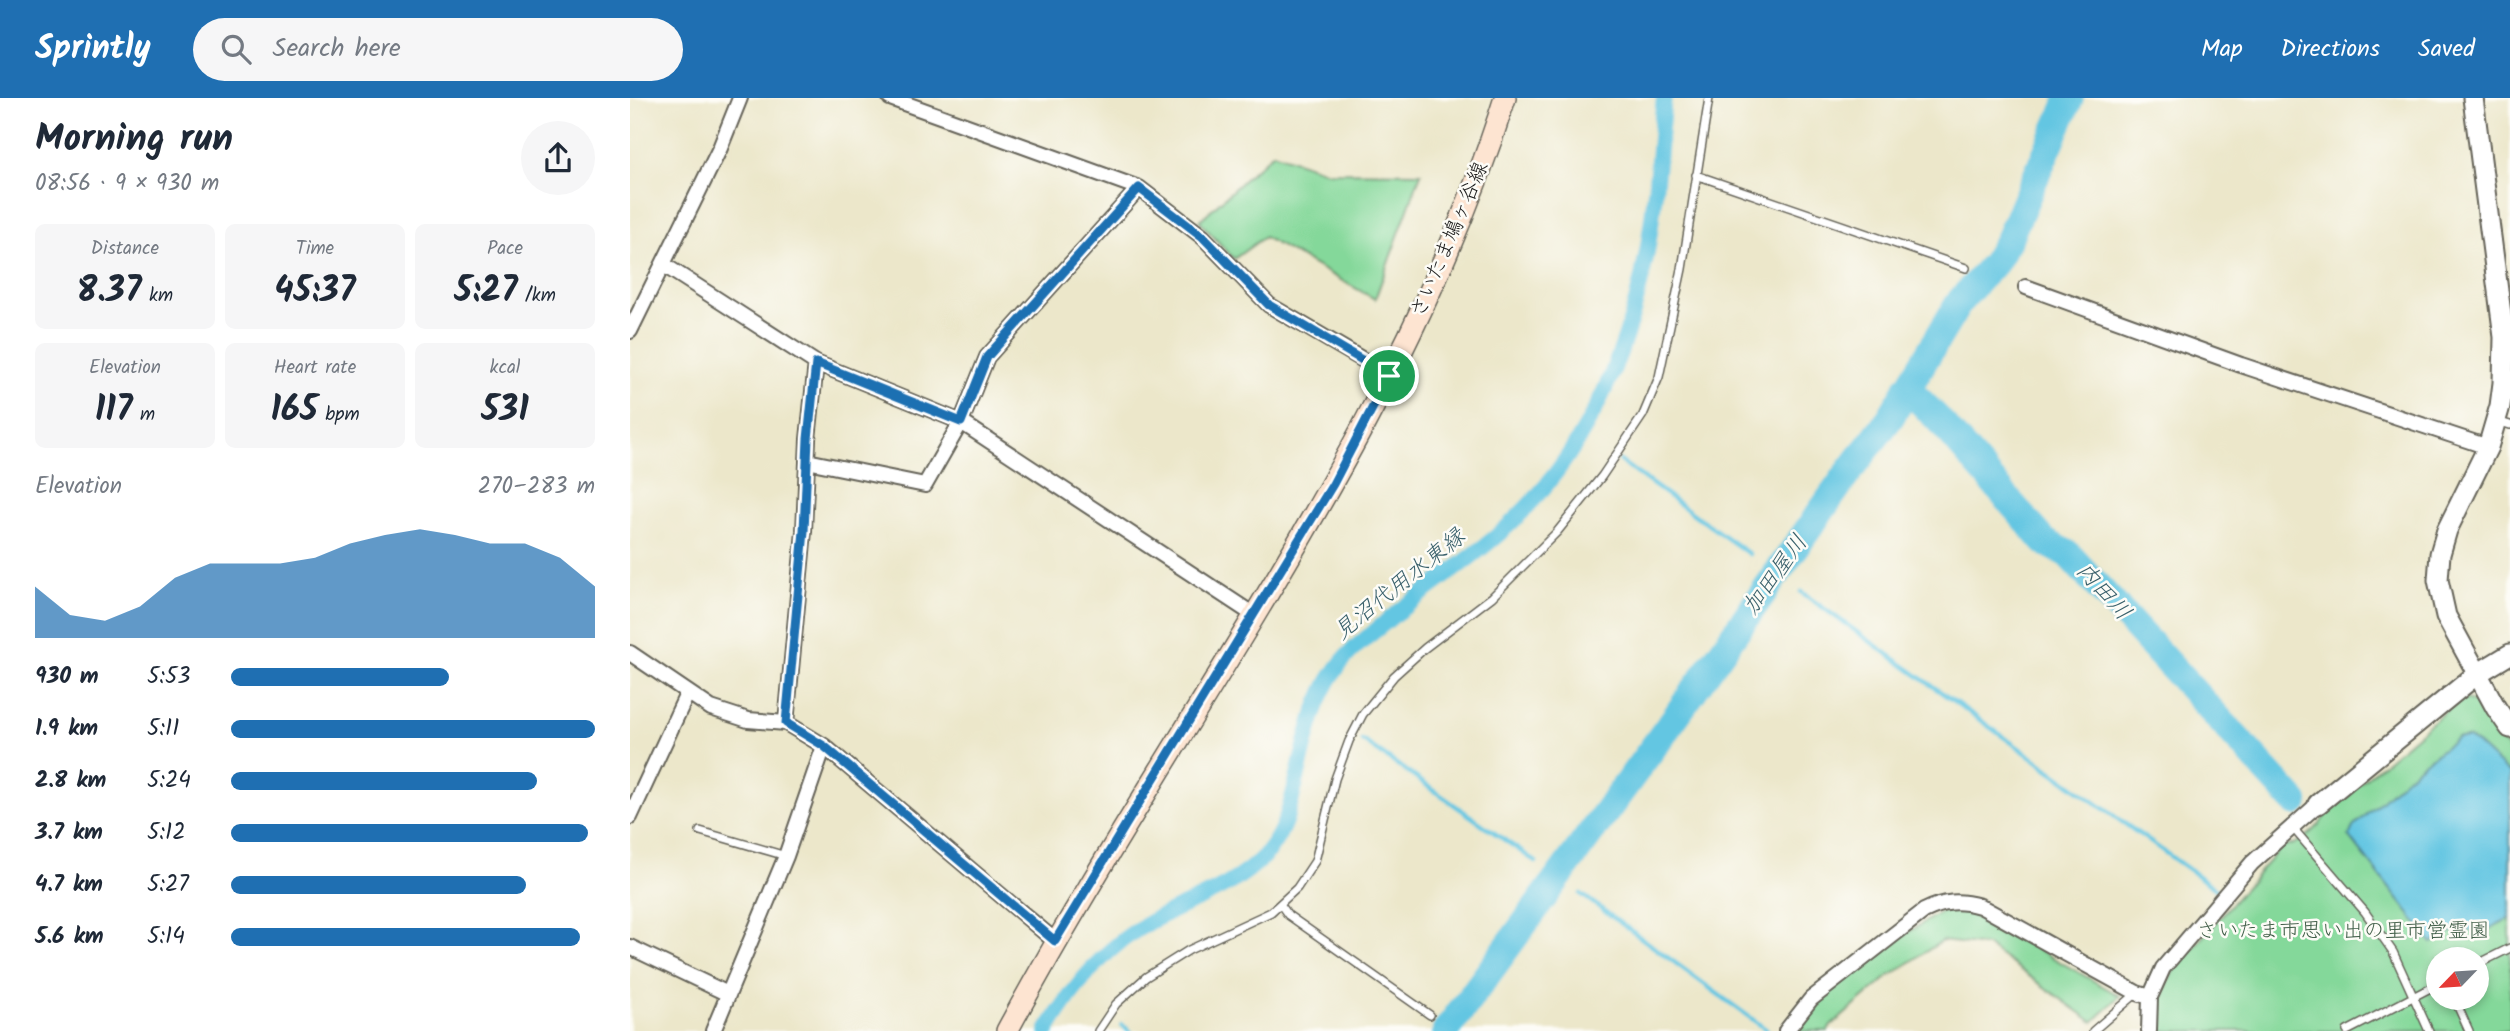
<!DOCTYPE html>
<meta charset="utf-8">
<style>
body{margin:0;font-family:Kalam,"Klee One",sans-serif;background:#f6f6f7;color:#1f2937;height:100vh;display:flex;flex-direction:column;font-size:26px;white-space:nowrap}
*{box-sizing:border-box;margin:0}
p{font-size:23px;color:#747a83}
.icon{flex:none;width:38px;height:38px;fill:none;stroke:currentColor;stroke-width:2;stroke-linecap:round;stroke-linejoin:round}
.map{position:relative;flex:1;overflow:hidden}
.drawer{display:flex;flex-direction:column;background:#fff;width:630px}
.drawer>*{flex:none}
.needle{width:46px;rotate:245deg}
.fabs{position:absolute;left:1796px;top:849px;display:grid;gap:14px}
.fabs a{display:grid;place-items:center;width:63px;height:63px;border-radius:50%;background:#fff;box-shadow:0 4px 10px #0003;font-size:35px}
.pin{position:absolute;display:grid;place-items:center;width:60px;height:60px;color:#fff;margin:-30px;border:4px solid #fff;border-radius:50%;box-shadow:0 2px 7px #0007}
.round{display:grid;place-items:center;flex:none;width:74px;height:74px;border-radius:37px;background:#f6f6f7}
.headline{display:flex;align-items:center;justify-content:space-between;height:119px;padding:0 35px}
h1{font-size:38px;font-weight:800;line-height:52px}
.metrics{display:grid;grid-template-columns:repeat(3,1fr);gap:10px;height:119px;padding:7px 35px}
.metrics div{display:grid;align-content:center;border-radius:10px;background:#f6f6f7;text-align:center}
.metrics b{font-size:35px;font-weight:800}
.metrics small{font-size:19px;font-weight:400}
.metrics p{font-size:19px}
.chart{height:196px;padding:14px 35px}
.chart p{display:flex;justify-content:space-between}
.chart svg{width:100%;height:126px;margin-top:7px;fill:#1f6fb2;opacity:.7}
ul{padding:0 35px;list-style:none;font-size:23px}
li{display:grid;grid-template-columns:112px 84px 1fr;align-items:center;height:52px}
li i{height:18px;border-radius:9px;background:#1f6fb2}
header{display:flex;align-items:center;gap:42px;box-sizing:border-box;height:98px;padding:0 35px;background:#1f6fb2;color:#fff}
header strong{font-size:33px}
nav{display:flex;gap:38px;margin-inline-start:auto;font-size:24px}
.search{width:490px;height:63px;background:#f6f6f7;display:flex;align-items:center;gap:18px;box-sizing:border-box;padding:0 24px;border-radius:38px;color:#747a83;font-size:26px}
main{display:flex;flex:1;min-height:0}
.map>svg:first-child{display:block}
</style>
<header>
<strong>Sprintly</strong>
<div class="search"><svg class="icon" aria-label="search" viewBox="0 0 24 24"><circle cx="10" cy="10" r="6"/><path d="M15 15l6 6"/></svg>Search here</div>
<nav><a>Map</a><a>Directions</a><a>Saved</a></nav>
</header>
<main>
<section class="drawer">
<div class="headline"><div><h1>Morning run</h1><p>08:56 · 9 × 930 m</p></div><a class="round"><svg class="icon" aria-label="share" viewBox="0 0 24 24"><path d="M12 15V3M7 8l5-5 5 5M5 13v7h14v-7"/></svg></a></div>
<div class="metrics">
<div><p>Distance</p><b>8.37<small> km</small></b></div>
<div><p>Time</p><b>45:37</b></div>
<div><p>Pace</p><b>5:27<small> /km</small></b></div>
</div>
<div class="metrics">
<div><p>Elevation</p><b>117<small> m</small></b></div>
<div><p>Heart rate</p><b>165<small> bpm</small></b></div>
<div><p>kcal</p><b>531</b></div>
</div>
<div class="chart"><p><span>Elevation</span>270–283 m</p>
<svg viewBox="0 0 160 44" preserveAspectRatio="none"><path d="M0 44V26L10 36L20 38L30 33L40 23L50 18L60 18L70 18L80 16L90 11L100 8L110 6L120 8L130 11L140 11L150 16L160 26V44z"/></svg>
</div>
<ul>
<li><b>930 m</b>5:53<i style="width:60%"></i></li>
<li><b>1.9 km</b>5:11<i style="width:100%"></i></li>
<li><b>2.8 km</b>5:24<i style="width:84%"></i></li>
<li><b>3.7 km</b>5:12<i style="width:98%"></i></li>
<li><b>4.7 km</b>5:27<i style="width:81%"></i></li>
<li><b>5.6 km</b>5:14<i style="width:96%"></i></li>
</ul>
</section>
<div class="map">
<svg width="1880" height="933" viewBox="0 0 1880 933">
<rect width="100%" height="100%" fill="#fdfcf7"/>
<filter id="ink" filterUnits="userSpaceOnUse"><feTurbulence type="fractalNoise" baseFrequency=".0143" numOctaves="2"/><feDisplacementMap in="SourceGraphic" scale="14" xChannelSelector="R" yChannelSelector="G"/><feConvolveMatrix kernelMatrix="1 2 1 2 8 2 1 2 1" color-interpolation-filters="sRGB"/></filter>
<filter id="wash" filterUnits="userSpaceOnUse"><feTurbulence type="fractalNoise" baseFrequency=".00686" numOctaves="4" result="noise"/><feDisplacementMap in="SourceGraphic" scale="28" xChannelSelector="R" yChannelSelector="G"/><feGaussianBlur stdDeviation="1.57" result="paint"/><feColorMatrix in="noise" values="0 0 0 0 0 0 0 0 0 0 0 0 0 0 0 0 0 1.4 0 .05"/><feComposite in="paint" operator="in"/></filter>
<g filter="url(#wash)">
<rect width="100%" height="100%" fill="#ece7ca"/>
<path fill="#84d89a" stroke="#507a5b" stroke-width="2" fill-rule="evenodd" d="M643,55L698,74L791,75L745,201L634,139L604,161L569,123Z
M1832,599L1845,605L1880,655V933H1528L1527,920L1531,900L1543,873L1651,749C1667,749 1692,729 1697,713ZM1808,861H1846V900H1808Z
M1316,811H1337L1490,898L1463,924L1357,848L1312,843L1258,879L1201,928L1198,933H1167L1198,895L1257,847Z"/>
<path fill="#64c6e2" stroke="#40717f" stroke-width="2" d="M1827,640H1838L1845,644L1880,676V820L1857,832L1821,834L1802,845L1719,738L1723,729L1787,670Z"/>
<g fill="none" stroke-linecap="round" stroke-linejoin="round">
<path stroke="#64c6e2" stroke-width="4.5" d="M990,363L1119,456
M1137,469L1157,483
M1171,494L1586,791
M732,642L906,764
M919,773L938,786
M951,796L1137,932
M492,927L500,933"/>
<path stroke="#64c6e2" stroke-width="16" d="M417,933C443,889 476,847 522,823C559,803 604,790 634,758C656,734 660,707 668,677C676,643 685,601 706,572C719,552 739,538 757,523C794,493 833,467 869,436C951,365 996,264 1016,159C1026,107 1028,52 1034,0"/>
<path stroke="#64c6e2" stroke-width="28" d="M1277,290L1307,320L1415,444L1438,456L1665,704
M816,933L1041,625L1213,382L1260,320L1330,203L1364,165L1378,142L1440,0"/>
</g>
</g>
<g filter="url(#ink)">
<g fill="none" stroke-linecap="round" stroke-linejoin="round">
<g stroke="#656359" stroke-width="10">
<path id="service" d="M1066,77L1336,170
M1867,323L1880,327
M1662,729L1735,814L1763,854L1799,933
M70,733L156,758
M651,807L658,817L800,917
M1846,867L1880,850
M1824,900L1839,933
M468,933L486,906L516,879L559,852L641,814L667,790L685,763L705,681L719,643L733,616L764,578L795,550L862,499L927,434L972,378L1013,317L1029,279L1052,171L1079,0
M1463,933L1507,895
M1717,933L1808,886"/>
</g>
<g stroke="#656359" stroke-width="18">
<path id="minor" d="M260,0L509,90L573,139L639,207L759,277
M34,167L186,265L331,324L624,517
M1396,189L1611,267L1858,349
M0,233L90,50L110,0
M177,363L295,387L331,324L357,259L509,90
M0,555L81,610L118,622L156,625L194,648L425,843
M156,625L174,433L178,341L186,265
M0,719L57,596
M0,849L98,896
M83,933L156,758L194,648
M1156,933L1181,901L1294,813C1314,803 1329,802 1350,808L1507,895L1520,899
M1519,933L1520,899L1533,870L1622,765L1688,706"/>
</g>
<g stroke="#656359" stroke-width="23">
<path id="tertiary" d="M1843,0L1874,239L1873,285L1870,308L1858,349L1817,432L1810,456L1808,482L1816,518L1866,610L1880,630
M1688,706L1847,576L1880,556"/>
</g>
<g stroke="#656359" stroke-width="24">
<path id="secondary" d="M377,933C544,623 768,339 875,0"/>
</g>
<use href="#service" stroke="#fff" stroke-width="7"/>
<use href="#minor" stroke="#fff" stroke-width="14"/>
<use href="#tertiary" stroke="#fff" stroke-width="19"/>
<use href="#secondary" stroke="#fde4d1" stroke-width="21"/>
</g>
</g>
<g fill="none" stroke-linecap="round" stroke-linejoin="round" filter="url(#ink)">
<g stroke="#fff" stroke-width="14">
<path id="route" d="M509,90L573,139L639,207L759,278L703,386L425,843L194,648L156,625L174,433L178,341L186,265L331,324L357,259Z"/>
</g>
<use href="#route" stroke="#1f6fb2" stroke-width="9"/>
</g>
<g text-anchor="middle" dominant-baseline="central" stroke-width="5" stroke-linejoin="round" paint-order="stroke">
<g font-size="21" fill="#1c1c1c" stroke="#fdfcf7">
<text transform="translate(820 142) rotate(-67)">さいたま鳩ヶ谷線</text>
</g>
<g font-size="21" fill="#405e48" stroke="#fdfcf7">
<text x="1713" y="833">さいたま市思い出の里市営霊園</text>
</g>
<g font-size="23" font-style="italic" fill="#39606b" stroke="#fdfcf7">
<text transform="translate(1146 477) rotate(-54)">加田屋川</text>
<text transform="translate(770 487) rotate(-39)">見沼代用水東縁</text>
<text transform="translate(1473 494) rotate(48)">内田川</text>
</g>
</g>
</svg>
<div class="fabs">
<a><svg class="needle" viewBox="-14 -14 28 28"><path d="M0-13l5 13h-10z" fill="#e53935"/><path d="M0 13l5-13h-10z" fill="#747a83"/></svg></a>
</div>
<div class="pin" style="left:759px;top:278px;background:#1e9e55"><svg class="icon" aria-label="arrive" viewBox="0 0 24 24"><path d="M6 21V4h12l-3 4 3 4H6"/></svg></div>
</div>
</main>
